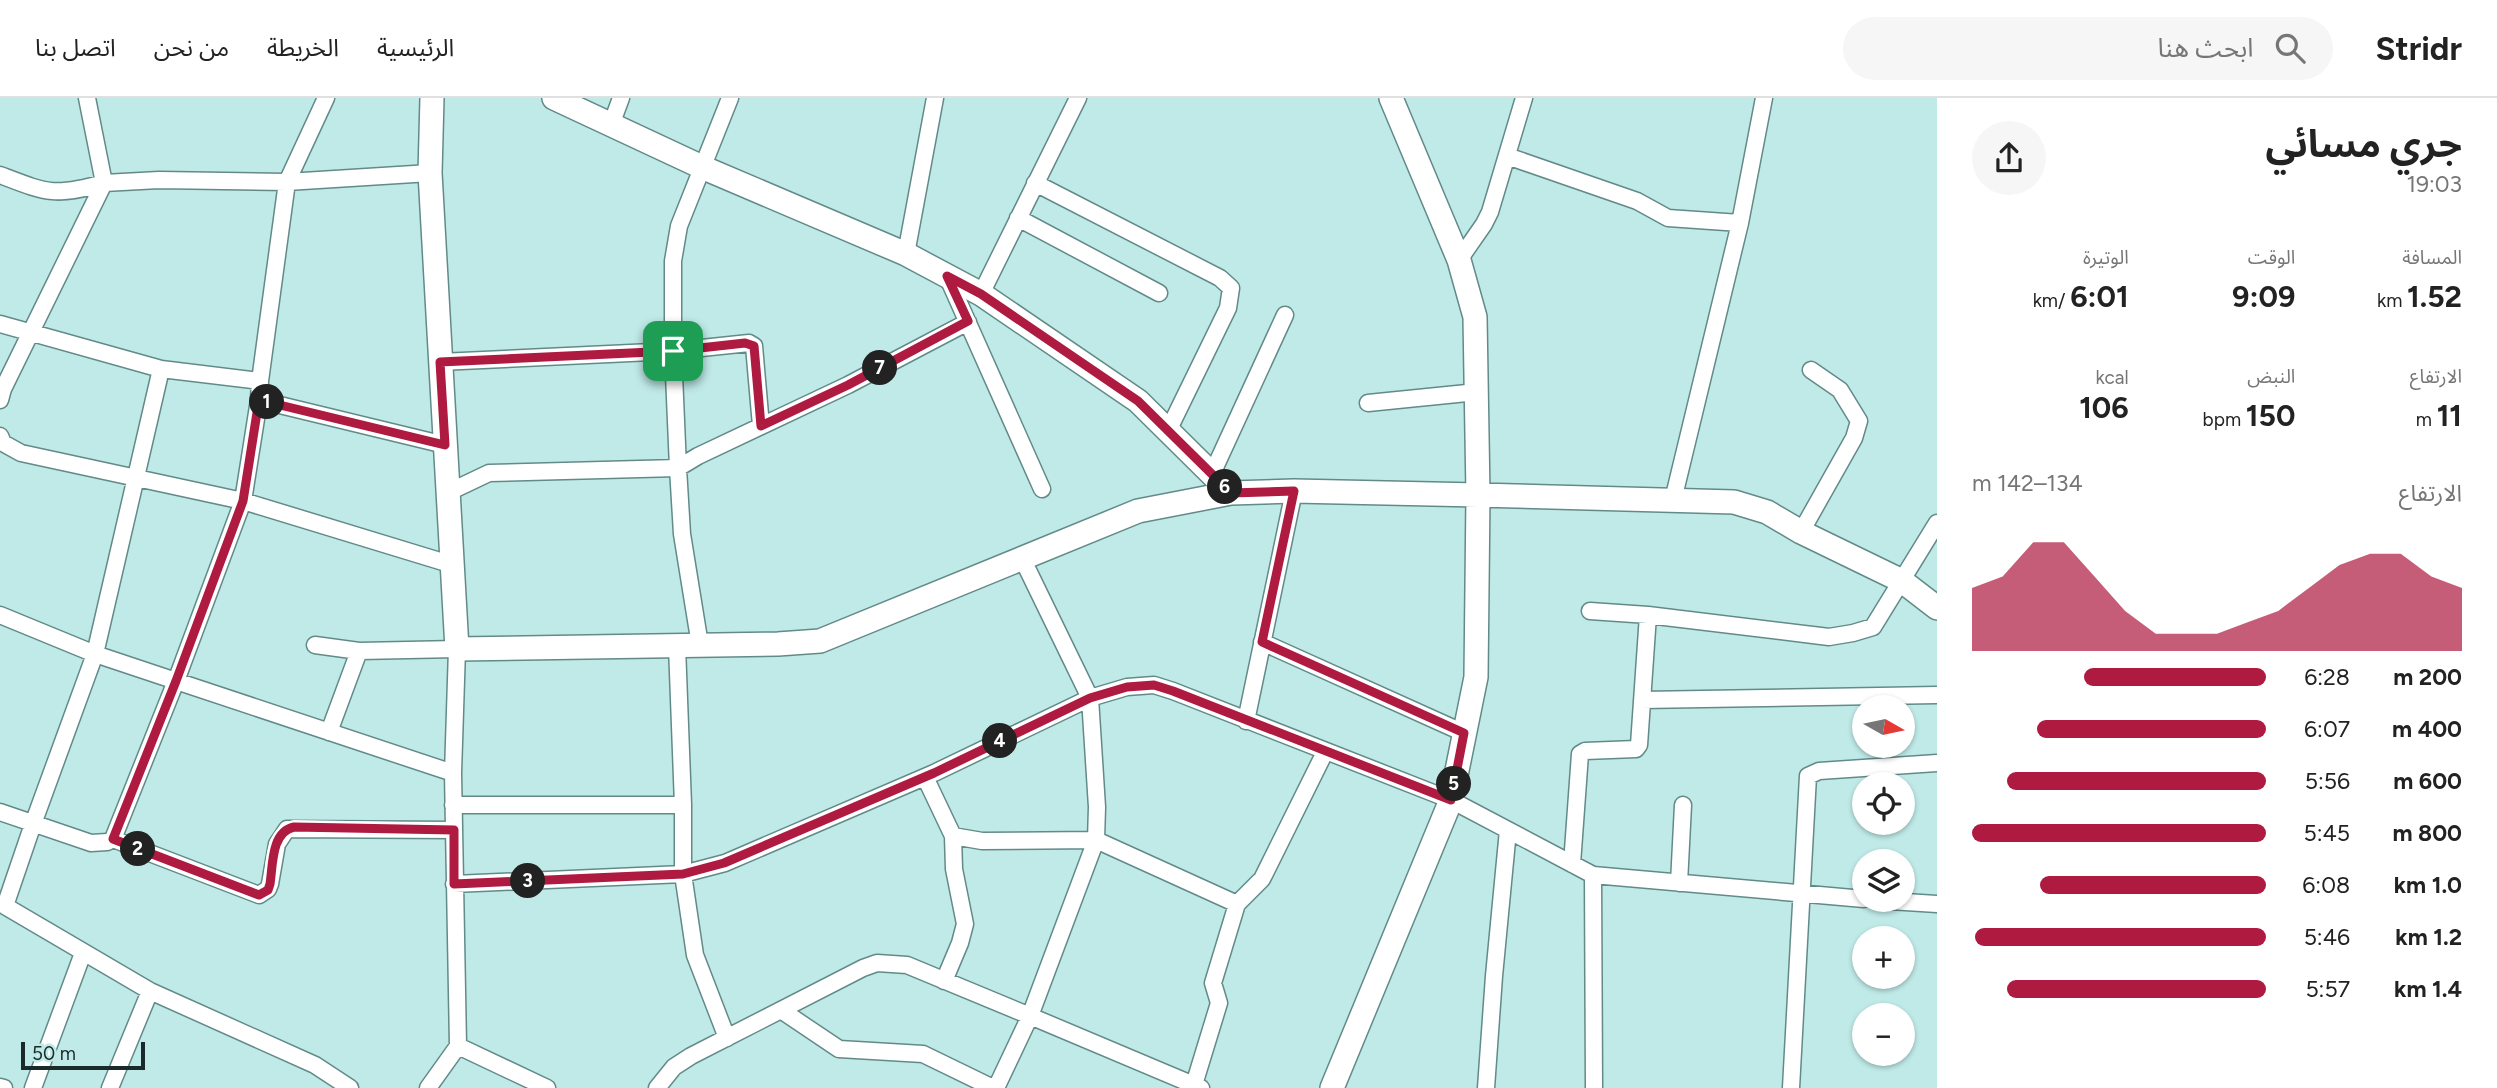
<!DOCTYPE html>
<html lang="ar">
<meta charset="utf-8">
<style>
body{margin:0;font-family:Figtree,"Noto Sans Arabic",sans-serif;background:#f6f6f6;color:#222;direction:rtl;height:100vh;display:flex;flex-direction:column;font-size:26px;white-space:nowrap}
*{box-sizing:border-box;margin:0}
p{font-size:23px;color:#767676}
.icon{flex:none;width:38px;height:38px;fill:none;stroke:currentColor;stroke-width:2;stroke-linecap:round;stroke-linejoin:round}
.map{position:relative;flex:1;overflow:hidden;direction:ltr}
.side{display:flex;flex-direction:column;background:#fff;width:560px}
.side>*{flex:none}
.needle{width:46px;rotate:99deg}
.controls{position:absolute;left:1852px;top:597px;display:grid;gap:14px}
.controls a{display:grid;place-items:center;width:63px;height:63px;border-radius:50%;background:#fff;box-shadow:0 2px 5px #0004;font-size:35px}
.scale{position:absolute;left:21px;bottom:18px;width:124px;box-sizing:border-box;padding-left:7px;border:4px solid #1a2a2a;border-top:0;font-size:19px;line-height:24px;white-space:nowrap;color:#1a2a2a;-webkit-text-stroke:5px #bfeae8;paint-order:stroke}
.pin{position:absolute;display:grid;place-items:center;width:60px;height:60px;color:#fff;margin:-30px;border-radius:14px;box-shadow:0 4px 10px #0006}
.km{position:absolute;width:35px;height:35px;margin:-18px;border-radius:50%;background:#222;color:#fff;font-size:19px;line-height:35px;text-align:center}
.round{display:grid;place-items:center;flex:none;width:74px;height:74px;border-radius:37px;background:#f6f6f6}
.summary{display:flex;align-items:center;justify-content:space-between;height:119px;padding:0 35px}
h1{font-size:38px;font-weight:700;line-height:52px}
.figures{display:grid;grid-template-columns:repeat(3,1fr);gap:10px;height:119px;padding:7px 35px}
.figures div{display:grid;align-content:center}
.figures b{font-size:30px;font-weight:700}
.figures small{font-size:19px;font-weight:400}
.figures p{font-size:19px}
.chart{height:196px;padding:14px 35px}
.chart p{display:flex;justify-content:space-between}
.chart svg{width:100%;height:126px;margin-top:7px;fill:#ae1a40;opacity:.7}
ul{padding:0 35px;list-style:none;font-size:23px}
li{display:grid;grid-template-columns:112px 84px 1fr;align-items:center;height:52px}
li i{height:18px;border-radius:9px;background:#ae1a40}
header{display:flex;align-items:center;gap:42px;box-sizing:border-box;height:98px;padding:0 35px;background:#fff;border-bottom:2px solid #e0e0e0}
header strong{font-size:33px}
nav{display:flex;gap:38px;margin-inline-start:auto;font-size:24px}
.search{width:490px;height:63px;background:#f6f6f6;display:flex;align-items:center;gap:18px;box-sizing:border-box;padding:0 24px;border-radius:38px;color:#767676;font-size:26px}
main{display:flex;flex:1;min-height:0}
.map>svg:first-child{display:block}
</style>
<header>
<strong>Stridr</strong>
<div class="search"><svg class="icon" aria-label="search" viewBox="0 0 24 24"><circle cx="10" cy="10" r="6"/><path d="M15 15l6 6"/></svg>ابحث هنا</div>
<nav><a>الرئيسية</a><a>الخريطة</a><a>من نحن</a><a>اتصل بنا</a></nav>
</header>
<main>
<section class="side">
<div class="summary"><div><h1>جري مسائي</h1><p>19:03</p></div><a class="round"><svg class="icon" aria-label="share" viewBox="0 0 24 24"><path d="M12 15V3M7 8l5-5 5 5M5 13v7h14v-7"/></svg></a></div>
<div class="figures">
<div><p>المسافة</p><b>1.52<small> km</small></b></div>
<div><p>الوقت</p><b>9:09</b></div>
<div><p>الوتيرة</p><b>6:01<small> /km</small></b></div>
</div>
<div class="figures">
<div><p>الارتفاع</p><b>11<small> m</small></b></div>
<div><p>النبض</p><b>150<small> bpm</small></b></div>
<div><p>kcal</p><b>106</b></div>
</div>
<div class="chart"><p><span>الارتفاع</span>134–142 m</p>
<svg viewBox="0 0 160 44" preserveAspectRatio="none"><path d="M0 44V22L10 18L20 6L30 6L40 18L50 30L60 38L70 38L80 38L90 34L100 30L110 22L120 14L130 10L140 10L150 18L160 22V44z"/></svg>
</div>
<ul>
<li><b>200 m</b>6:28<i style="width:62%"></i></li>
<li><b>400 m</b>6:07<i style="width:78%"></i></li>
<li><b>600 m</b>5:56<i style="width:88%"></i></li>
<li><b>800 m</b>5:45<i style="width:100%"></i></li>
<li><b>1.0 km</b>6:08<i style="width:77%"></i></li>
<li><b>1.2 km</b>5:46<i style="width:99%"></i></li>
<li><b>1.4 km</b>5:57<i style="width:88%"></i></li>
</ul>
</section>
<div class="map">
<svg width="1937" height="990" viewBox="0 0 1937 990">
<rect width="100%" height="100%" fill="#bfeae8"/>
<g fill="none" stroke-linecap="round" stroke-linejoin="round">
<g stroke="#628a88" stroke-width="19">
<path id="street" d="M87,0L104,85L159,82L287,84L430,75
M326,0L287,84L260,283L259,302L243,403L176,583L95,556L33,726L5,808L150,893L315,967L350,990
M730,0L679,128L673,163V253L678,370L698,358L848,287L968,224
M611,27L621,0
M1507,58L1637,103L1668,120L1740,125
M0,77C47,95 54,99 104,85L3,291L0,302
M1035,85L1220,180L1231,190L1228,210L1168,333
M1018,120L1159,195
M906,156L935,0
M1459,162L1484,126L1490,114L1524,0
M947,178L1042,391
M981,196L1078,0
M0,226L161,271
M440,264L673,253L749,245L754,248L761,328
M259,302L445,347
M1368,305L1477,294
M0,338L3,345L21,355L243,403L453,467
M1212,376L1285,217
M449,394L489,375L678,370L682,436L700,547
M1673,402L1740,125L1764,0
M1801,434L1854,340L1859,323L1840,292L1811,272
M1590,513L1648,517L1829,539L1853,535L1873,529L1937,425
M0,517L95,556L161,271L260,283
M1262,544L1464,635
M315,547L359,553
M1642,602L1937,597
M1246,623L1294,393
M329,634L359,553L457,551L453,675L458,948
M453,675L176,583L113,741L259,797L268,791L270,786L277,746L287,731L454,732
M925,679L953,738L982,743L1096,742L1237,806
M453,707H683L677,548
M683,707V776L695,857L727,940
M0,714L91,745L107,744L113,741
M1572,766L1580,656L1585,653L1636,651L1639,647L1648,517
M1593,777L1864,801
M1679,785L1683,707
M454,786L683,776L725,765L934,675L1090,600L1127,589L1154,587L1173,593L1451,702L1593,777L1594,990
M1874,802L1937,806
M944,883L960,845L965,826L954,771L953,738
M781,912L839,951L923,956L993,990
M0,989L4,990
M33,990L83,855
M110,990L150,893
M428,990L458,948L547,990
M657,990L674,969L691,958L863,870L877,865L907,867L1030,918L1096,742L1097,709L1090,600L1022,460
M996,990L1030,918L1201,990
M1193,990L1219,905L1213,885L1237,806L1262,781L1325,654
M1486,990L1494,878L1508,732
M1791,990L1808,678L1819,673L1937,665"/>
</g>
<g stroke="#628a88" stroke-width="26">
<path id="secondary" d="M432,0L430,75L457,551L778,546L820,543L1138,413L1231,395L1294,393L1478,397L1476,579L1451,702L1332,990
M554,0L704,70L906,156L981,196L1138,303L1231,395
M1391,0L1459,162L1475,219L1478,397L1734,404L1767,414L1801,434L1902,483L1937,510"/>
</g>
<use href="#street" stroke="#fff" stroke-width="16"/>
<use href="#secondary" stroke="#fff" stroke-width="23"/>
</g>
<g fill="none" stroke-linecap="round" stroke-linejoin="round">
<g stroke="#fff" stroke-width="14">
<path id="route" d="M947,178L981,196L1138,303L1231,395L1294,393L1262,544L1464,635L1451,702L1173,593L1154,587L1127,589L1090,600L934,675L724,765L683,776L454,786V732L294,729C271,734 273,767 270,786L268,792L259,797L113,741L176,583L243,403L259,302L445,347L440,264L673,253L745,245L754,248L761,328L848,287L968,223Z"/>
</g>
<use href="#route" stroke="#ae1a40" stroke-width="9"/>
</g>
</svg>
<div class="controls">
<a><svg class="needle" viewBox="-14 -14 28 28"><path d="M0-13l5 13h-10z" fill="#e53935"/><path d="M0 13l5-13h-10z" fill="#767676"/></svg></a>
<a><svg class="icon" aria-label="locate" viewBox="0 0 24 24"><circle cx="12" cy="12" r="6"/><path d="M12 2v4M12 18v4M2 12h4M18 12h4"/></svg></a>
<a><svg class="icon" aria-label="layers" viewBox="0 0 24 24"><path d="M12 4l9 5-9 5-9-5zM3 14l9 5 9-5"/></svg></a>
<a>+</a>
<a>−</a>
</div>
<div class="scale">50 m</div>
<div class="pin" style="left:673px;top:253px;background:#1e9e55"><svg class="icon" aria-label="arrive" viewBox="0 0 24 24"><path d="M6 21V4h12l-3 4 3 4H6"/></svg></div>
<b class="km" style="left:267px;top:304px">1</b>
<b class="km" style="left:138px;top:751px">2</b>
<b class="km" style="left:528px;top:783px">3</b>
<b class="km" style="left:1000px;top:643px">4</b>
<b class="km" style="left:1454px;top:686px">5</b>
<b class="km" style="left:1225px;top:389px">6</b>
<b class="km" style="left:880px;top:270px">7</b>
</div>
</main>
